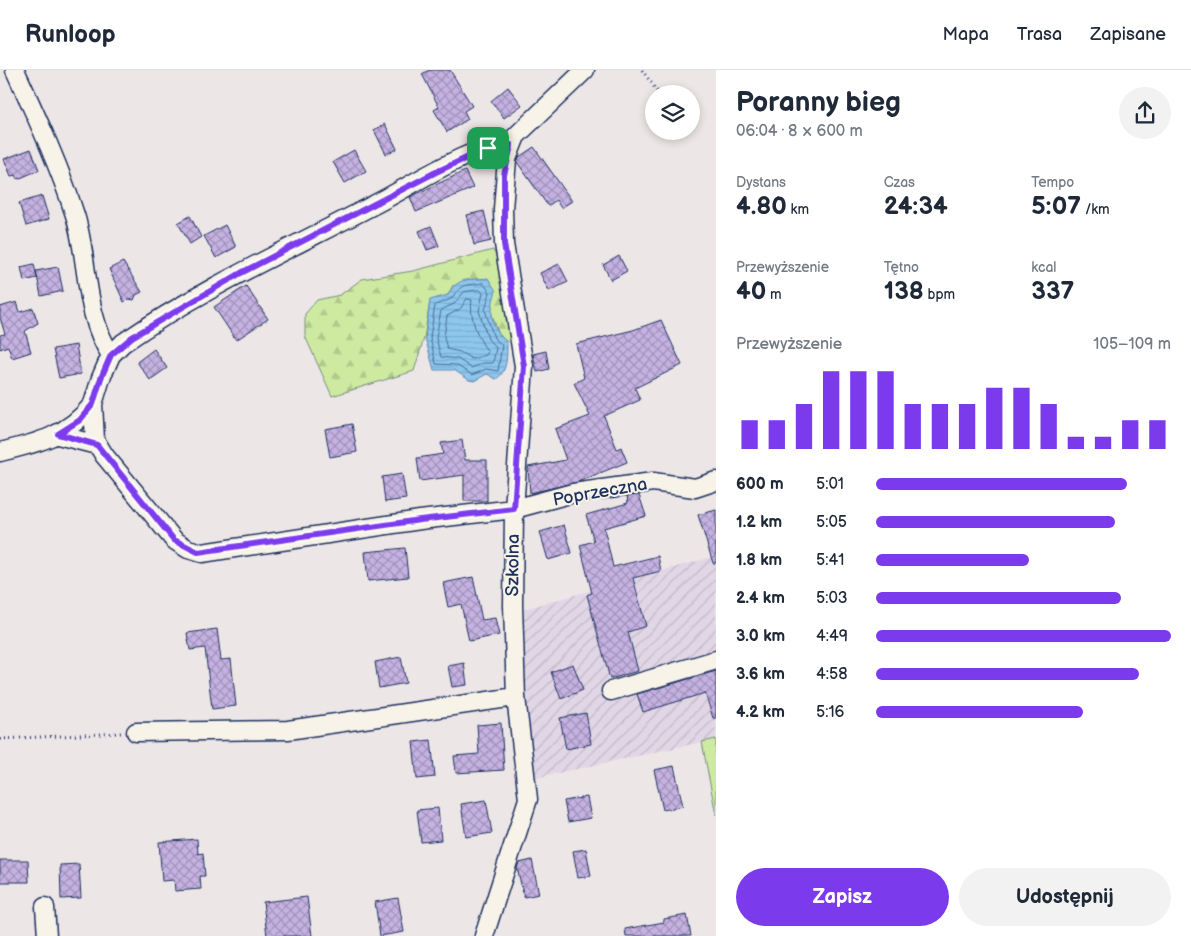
<!DOCTYPE html>
<html lang="pl">
<meta charset="utf-8">
<style>
body{margin:0;font-family:"Balsamiq Sans",sans-serif;background:#f2f2f3;color:#1f2937;height:100vh;display:flex;flex-direction:column;font-size:19px;white-space:nowrap}
*{box-sizing:border-box;margin:0}
p{font-size:16px;color:#747a83}
.icon{flex:none;width:28px;height:28px;fill:none;stroke:currentColor;stroke-width:2;stroke-linecap:round;stroke-linejoin:round}
.map{position:relative;flex:1;overflow:hidden}
.panel{display:flex;flex-direction:column;background:#fff;width:475px}
.panel>*{flex:none}
.fabs{position:absolute;left:645px;top:15px;display:grid;gap:10px}
.fabs a{display:grid;place-items:center;width:55px;height:55px;border-radius:50%;background:#fff;box-shadow:0 2px 8px #0003;font-size:25px}
.pin{position:absolute;display:grid;place-items:center;width:42px;height:42px;color:#fff;margin:-21px;border-radius:10px;box-shadow:0 2px 8px #0006}
.round{display:grid;place-items:center;flex:none;width:52px;height:52px;border-radius:26px;background:#f2f2f3}
.headline{display:flex;align-items:center;justify-content:space-between;height:85px;padding:0 20px}
h1{font-size:28px;font-weight:800;line-height:38px}
.metrics{display:grid;grid-template-columns:repeat(3,1fr);gap:8px;height:85px;padding:5px 20px}
.metrics div{display:grid;align-content:center}
.metrics b{font-size:25px;font-weight:800}
.metrics small{font-size:14px;font-weight:400}
.metrics p{font-size:14px}
.chart{height:140px;padding:10px 20px}
.chart p{display:flex;justify-content:space-between}
.chart svg{width:100%;height:90px;margin-top:5px;stroke:#7c3aed;stroke-width:6}
.cta{display:flex;gap:10px;margin-top:auto;padding:10px 20px}
.cta a{flex:1;height:58px;border-radius:30px;background:#7c3aed;color:#fff;font-size:20px;font-weight:800;line-height:58px;text-align:center}
.cta a+a{background:#f2f2f3;color:#1f2937}
ul{padding:0 20px;list-style:none;font-size:16px}
li{display:grid;grid-template-columns:80px 60px 1fr;align-items:center;height:38px}
li i{height:12px;border-radius:6px;background:#7c3aed}
header{display:flex;align-items:center;gap:30px;box-sizing:border-box;height:70px;padding:0 25px;background:#fff;border-bottom:1px solid #e0e1e3}
header strong{font-size:24px}
nav{display:flex;gap:28px;margin-inline-start:auto;font-size:18px}
main{display:flex;flex:1;min-height:0}
.map>svg:first-child{display:block}
</style>
<header>
<strong>Runloop</strong>
<nav><a>Mapa</a><a>Trasa</a><a>Zapisane</a></nav>
</header>
<main>
<div class="map">
<svg width="716" height="866" viewBox="0 0 716 866">
<defs>
<pattern id="industrial-furrows" width="10" height="10" patternUnits="userSpaceOnUse" patternTransform="scale(1.25)"><rect width="10" height="10" fill="#e1d6e6"/><path d="M-1 1l2-2M0 10L10 0M9 11l2-2" fill="none" stroke="#c0b8c8"/></pattern>
<pattern id="forest-firs" width="22" height="20" patternUnits="userSpaceOnUse" patternTransform="scale(1.25)"><rect width="22" height="20" fill="#ceeaa0"/><path d="M5 1l3.5 6h-7zM16 11l3.5 6h-7z" fill="#b0c98c"/></pattern>
<pattern id="water-rules" width="6" height="5" patternUnits="userSpaceOnUse" patternTransform="scale(1.25)"><rect width="6" height="5" fill="#8ec7ed"/><path d="M0 2.5h6" fill="none" stroke="#7aabce"/></pattern>
<pattern id="building-cross-hatch" width="8" height="8" patternUnits="userSpaceOnUse" patternTransform="scale(1.25)"><rect width="8" height="8" fill="#c6b2e2"/><path d="M0 0l8 8M0 8l8-8" fill="none" stroke="#a091ba"/></pattern>
</defs>
<rect width="100%" height="100%" fill="#ede6e7"/>
<filter id="ink" filterUnits="userSpaceOnUse"><feTurbulence type="fractalNoise" baseFrequency=".02" numOctaves="2"/><feDisplacementMap in="SourceGraphic" scale="10" xChannelSelector="R" yChannelSelector="G"/><feConvolveMatrix kernelMatrix="1 2 1 2 8 2 1 2 1" color-interpolation-filters="sRGB"/></filter>
<g filter="url(#ink)">
<path fill="url(#industrial-furrows)" d="M716,486V669L535,708L525,611L524,539Z"/>
<path fill="#ceeaa0" stroke="#748c7f" d="M716,669V745L702,672Z"/>
<path fill="url(#forest-firs)" stroke="#748c7f" d="M493,180L501,195L515,265L507,272L499,265L490,239L453,215L448,225L430,231L424,268L414,301L332,326L305,266V244L317,230L340,225L362,209L413,201Z"/>
<path fill="url(#water-rules)" stroke="#608ab4" d="M488,208L496,221C489,241 490,258 507,272C507,285 508,302 496,309L487,304L474,311L469,310L454,300H434L425,268L430,230L448,225C457,207 469,210 488,208Z"/>
<g fill="none" stroke-linecap="round" stroke-linejoin="round">
<path stroke="#496c97" stroke-width="1" d="M483,213L490,222L485,240L494,268L502,275L498,301L486,299L472,305L456,295L436,294L430,268L435,235L451,229C464,212 462,216 483,213Z
M480,220L483,223L479,241L488,269L496,278L493,293H484L471,298L458,289L441,287L436,268L441,240L454,234L464,222Z
M467,229L472,230C469,247 478,269 488,282L486,285L472,289L460,282L447,279L444,267L447,246L460,239Z"/>
</g>
<path fill="url(#building-cross-hatch)" stroke="#1b2f5e" d="M429,0H450L472,36L464,41L468,49L447,62L434,40L439,37L422,4Z
M508,17L522,35L504,48L491,31Z
M385,54L397,79L386,84L374,60Z
M534,77L572,131L561,138L556,130L548,136L517,92L519,87Z
M31,79L39,100L18,109L16,105L11,106L4,89Z
M354,80L366,101L345,113L333,92Z
M465,101L473,118L416,142L410,127Z
M42,126L49,149L26,156L19,133Z
M484,141L491,171L474,175L467,145Z
M190,146L201,167L190,174L178,153Z
M225,155L236,177L216,188L204,166Z
M431,156L439,176L427,180L419,161Z
M619,186L627,201L611,210L603,195Z
M123,192L142,222L136,225L134,230L129,229L124,232L109,199Z
M34,194L37,208L24,211L21,197Z
M559,194L568,212L549,221L540,203Z
M58,197L63,221L41,226L36,201Z
M246,216L268,249L236,270L214,237Z
M17,232L20,242L33,238L38,253L25,261L31,282L12,288L8,276L0,279V265L5,264L0,248V237Z
M661,250L682,295L635,318L640,330L604,346L617,379L621,377L627,392L578,412L530,423L528,397L566,390L555,359L590,346L574,313L584,308L576,274L633,260Z
M76,275L81,304L59,308L53,279Z
M154,279L167,298L150,310L137,292Z
M546,281L549,299L537,302L533,284Z
M352,354L357,382L330,387L325,359Z
M462,370L465,390H487V431H464V405L420,411L417,388L443,384L441,373Z
M402,404L406,429L385,432L382,407Z
M639,425L646,446L604,458L613,497L658,486L661,501L633,508L646,556L628,562L638,601L610,609L587,525L592,523L580,475L594,471L586,445L628,433L627,426Z
M716,440V493H713L698,445Z
M564,455L572,483L548,490L540,462Z
M405,478L408,507L368,511L365,482Z
M473,507L482,550L495,548L499,565L469,571L461,534L448,537L443,513Z
M217,559L221,590L231,589L236,636L212,639L205,578L190,580L187,563Z
M401,587L406,613L379,618L375,592Z
M464,593L467,615L452,617L448,596Z
M573,594L583,620L561,629L551,602Z
M716,601V648H713L705,623L643,642L637,624Z
M586,643L591,674L566,679L560,648Z
M501,653L504,700L456,703L454,686L479,684L477,655Z
M431,670L435,707L417,709L413,672Z
M674,696L683,736L663,740L654,700Z
M587,727L591,748L568,752L564,731Z
M486,730L492,763L466,767L461,734Z
M438,738L441,770L421,772L417,740Z
M197,769L198,784L203,783L205,806H200L201,819L175,821L174,810L162,811L159,772Z
M586,779L591,806L578,808L573,781Z
M0,790H28L29,812H0Z
M532,790L539,824L524,827L517,798L519,793Z
M79,794L81,828L61,829L60,795Z
M307,827L312,866H267L263,832Z
M398,828L404,862L380,866L375,832Z
M687,845L691,866H626L625,859L664,852V849Z"/>
<g fill="none" stroke-linecap="round" stroke-linejoin="round">
<g stroke="#1b2f5e" stroke-width="21">
<path id="minor" d="M15,0C37,48 59,95 75,145C89,190 84,245 111,285
M511,75C479,71 412,115 383,130C296,176 204,217 123,273L111,285L101,308L93,334L95,370L104,385L174,470L188,479L202,483L420,450L514,439L573,423L653,412L695,418L716,411
M58,365L97,375
M0,382C38,373 68,366 93,334
M611,621L716,590
M136,662L288,660L516,627
M45,837L47,866
M484,866L528,729L516,627L513,536L514,439L524,296L504,174L503,139L507,89L516,66L585,0"/>
</g>
<path stroke="#1b2f5e" stroke-width="3" stroke-dasharray="1 4" stroke-linecap="butt" d="M642,0L659,24
M0,669L122,663"/>
<use href="#minor" stroke="#f7f3e8" stroke-width="18"/>
</g>
</g>
<g fill="none" stroke-linecap="round" stroke-linejoin="round" filter="url(#ink)">
<g stroke="#fff" stroke-width="10">
<path id="route" d="M501,75H511L504,105V174L524,296L514,439L420,450L198,482L174,470L97,375L58,364L80,350L93,334L101,308L111,285L132,267L241,203L436,102L488,78Z"/>
</g>
<use href="#route" stroke="#7c3aed" stroke-width="6"/>
</g>
<g text-anchor="middle" dominant-baseline="central" stroke-width="4" stroke-linejoin="round" paint-order="stroke">
<g font-size="18" fill="#1b2f5e" stroke="#f7f3e8">
<text transform="translate(600 422) rotate(-10)">Poprzeczna</text>
<text transform="translate(513 495) rotate(-89)">Szkolna</text>
</g>
</g>
</svg>
<div class="fabs">
<a><svg class="icon" aria-label="layers" viewBox="0 0 24 24"><path d="M12 4l9 5-9 5-9-5zM3 14l9 5 9-5"/></svg></a>
</div>
<div class="pin" style="left:488px;top:78px;background:#1e9e55"><svg class="icon" aria-label="arrive" viewBox="0 0 24 24"><path d="M6 21V4h12l-3 4 3 4H6"/></svg></div>
</div>
<section class="panel">
<div class="headline"><div><h1>Poranny bieg</h1><p>06:04 · 8 × 600 m</p></div><a class="round"><svg class="icon" aria-label="share" viewBox="0 0 24 24"><path d="M12 15V3M7 8l5-5 5 5M5 13v7h14v-7"/></svg></a></div>
<div class="metrics">
<div><p>Dystans</p><b>4.80<small> km</small></b></div>
<div><p>Czas</p><b>24:34</b></div>
<div><p>Tempo</p><b>5:07<small> /km</small></b></div>
</div>
<div class="metrics">
<div><p>Przewyższenie</p><b>40<small> m</small></b></div>
<div><p>Tętno</p><b>138<small> bpm</small></b></div>
<div><p>kcal</p><b>337</b></div>
</div>
<div class="chart"><p><span>Przewyższenie</span>105–109 m</p>
<svg viewBox="0 0 160 44" preserveAspectRatio="none"><path d="M5 44V30M15 44V30M25 44V22M35 44V6M45 44V6M55 44V6M65 44V22M75 44V22M85 44V22M95 44V14M105 44V14M115 44V22M125 44V38M135 44V38M145 44V30M155 44V30"/></svg>
</div>
<ul>
<li><b>600 m</b>5:01<i style="width:85%"></i></li>
<li><b>1.2 km</b>5:05<i style="width:81%"></i></li>
<li><b>1.8 km</b>5:41<i style="width:52%"></i></li>
<li><b>2.4 km</b>5:03<i style="width:83%"></i></li>
<li><b>3.0 km</b>4:49<i style="width:100%"></i></li>
<li><b>3.6 km</b>4:58<i style="width:89%"></i></li>
<li><b>4.2 km</b>5:16<i style="width:70%"></i></li>
</ul>
<div class="cta"><a>Zapisz</a><a>Udostępnij</a></div>
</section>
</main>
